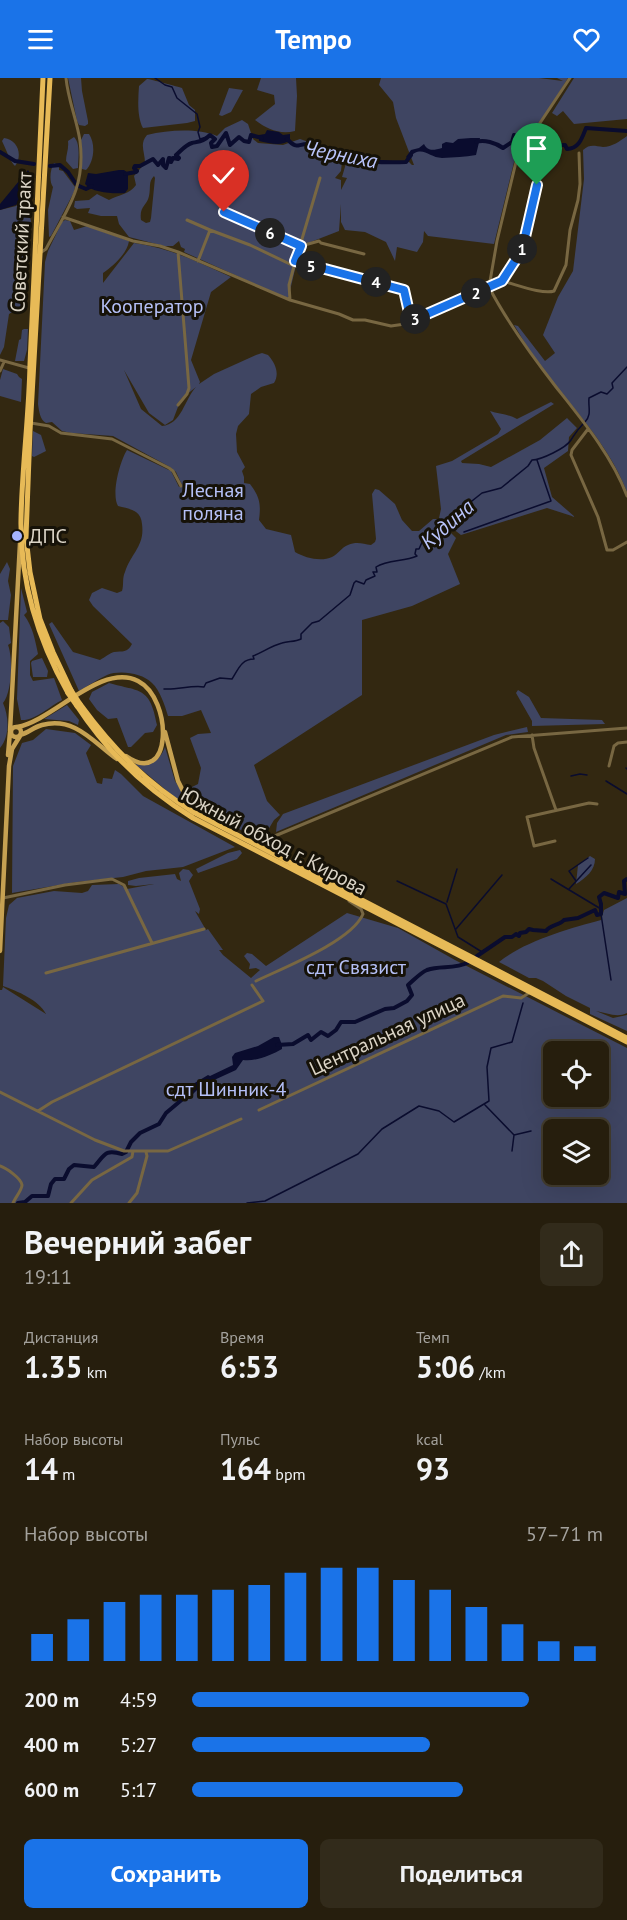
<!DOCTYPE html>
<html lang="ru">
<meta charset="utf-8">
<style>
body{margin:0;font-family:"PT Sans",sans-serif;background:#322b1b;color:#f1f3f6;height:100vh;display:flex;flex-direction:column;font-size:22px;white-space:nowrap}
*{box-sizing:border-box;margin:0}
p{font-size:20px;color:#a4a29d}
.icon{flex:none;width:33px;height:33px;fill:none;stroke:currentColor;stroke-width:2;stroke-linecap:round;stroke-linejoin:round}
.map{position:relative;height:1125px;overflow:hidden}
.details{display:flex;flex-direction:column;background:#261e0d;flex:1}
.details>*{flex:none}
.tools{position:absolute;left:543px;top:963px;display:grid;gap:12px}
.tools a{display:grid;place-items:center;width:66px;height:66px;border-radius:9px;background:#261e0d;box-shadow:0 6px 24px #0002,0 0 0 2px #423c2e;font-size:30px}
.pin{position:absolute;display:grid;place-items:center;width:51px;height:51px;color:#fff;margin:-62px -26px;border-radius:50% 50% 50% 0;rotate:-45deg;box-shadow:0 0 6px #0007}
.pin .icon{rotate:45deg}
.km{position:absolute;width:30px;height:30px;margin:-15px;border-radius:50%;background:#222;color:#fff;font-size:16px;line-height:30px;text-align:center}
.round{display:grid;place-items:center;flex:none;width:63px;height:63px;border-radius:9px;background:#322b1b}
.overview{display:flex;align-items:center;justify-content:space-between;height:102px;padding:0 24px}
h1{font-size:33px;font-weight:800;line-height:45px}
.metrics{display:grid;grid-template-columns:repeat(3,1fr);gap:9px;height:102px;padding:6px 24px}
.metrics div{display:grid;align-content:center}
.metrics b{font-size:30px;font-weight:800}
.metrics small{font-size:16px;font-weight:400}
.metrics p{font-size:16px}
.chart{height:168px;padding:12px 24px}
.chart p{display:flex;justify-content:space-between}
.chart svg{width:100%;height:108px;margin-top:6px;stroke:#1a73e8;stroke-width:6}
.button{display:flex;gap:12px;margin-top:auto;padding:12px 24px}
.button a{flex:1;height:69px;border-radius:9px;background:#1a73e8;color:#fff;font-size:24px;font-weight:800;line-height:69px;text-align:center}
.button a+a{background:#322b1b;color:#f1f3f6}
ul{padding:0 24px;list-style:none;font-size:20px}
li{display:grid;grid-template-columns:96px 72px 1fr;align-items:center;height:45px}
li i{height:15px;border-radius:8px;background:#1a73e8}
header{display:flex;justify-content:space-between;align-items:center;height:78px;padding:0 24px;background:#1a73e8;color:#fff;font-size:27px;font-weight:800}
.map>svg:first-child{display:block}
</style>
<header><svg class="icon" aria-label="menu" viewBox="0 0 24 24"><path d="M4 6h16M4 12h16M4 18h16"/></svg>Tempo<svg class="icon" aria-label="heart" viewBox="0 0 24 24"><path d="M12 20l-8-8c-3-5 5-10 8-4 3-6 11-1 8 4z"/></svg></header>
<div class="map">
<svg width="627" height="1125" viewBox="0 0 627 1125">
<rect width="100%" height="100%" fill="#332811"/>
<path fill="#3f4562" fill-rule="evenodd" d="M68,0H81L82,13L88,43V46L85,48L79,47L77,43Z
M261,0H296L297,18L295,53C280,57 267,51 255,42L275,26L274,17L257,12Z
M381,0H539L563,3L557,0H568L543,41L515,80L494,166L428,158L424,153L423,164L417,174L397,169L395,183L386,164L365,154L345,152L341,144V126L339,153L303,167L296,187L288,221L184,174L185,171L181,169L179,163L173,168H164L129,159L119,146L117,138H101L88,135L90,130L77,131L74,129L75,123L89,122L97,116L109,122C118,117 130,116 136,107L134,98L145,85C145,74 139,66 147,57C169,52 197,50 217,58L225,50L242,42L248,46L253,61L258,65L283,67L300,61L329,71L342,83L341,93L335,100L341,102V112L347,100L342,99L347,82L388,86L409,84L412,87H414L396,40L393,24L379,7ZM154,98L155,100L151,140L150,144L146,145L141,142C139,128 147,128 149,118C151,110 148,104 154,98Z
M574,0H627V41L574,46L563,33L557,38L552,35Z
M147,1C150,1 179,9 182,10L189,27L195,32V43L187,45L143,50C137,39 138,22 139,8Z
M229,10L243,12L231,34L222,38L219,37Z
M84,56H89C96,66 94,84 86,92L82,91L81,62Z
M627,58V414C607,362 566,324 534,279C527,269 521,258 514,247L518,248L545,283L555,275L543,257L558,219L573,193L584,101L583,72C590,66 594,68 603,69C612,69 620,63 627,58Z
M74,59C81,66 78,81 78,90L73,91L66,83C66,76 69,71 68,63Z
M4,60C18,62 23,77 15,88C11,85 5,69 2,63Z
M54,85L59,87V92L63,93L75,109L74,114L51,158L49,159L48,132L53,109C49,104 50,91 54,85Z
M27,117L30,129L29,136L31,143L26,168L29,175L21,229L9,236L4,269L0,277V132L16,128Z
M65,142L70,143L74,152L87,148L129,163C127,176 113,188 103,195V205L134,165C170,170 198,184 231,199L211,214L191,282L200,304L199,306L214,296L256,277L262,275L268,277C275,285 280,295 274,305L261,309L251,316L249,336L238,348L236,356L237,374L245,389L242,393L244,399V405L250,406C260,419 261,426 259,442L266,451L291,457L295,474C305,480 321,484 332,479C338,476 342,469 348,467C357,463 363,466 371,467L375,464L376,461L372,416L375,411L379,412L395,426L402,442L412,453H419L433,441H437L456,460L448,476L460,506L412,528L362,542V617L254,687L267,723L280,737L274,742L268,752L253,759L239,751L188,711L198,706L201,690L190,660L198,656L211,655L201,632L182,638H168C165,628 160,612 152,605C142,595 120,592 107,597C98,601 88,608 79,613L49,546L52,544L73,574L100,582C105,579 110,575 114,574C123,573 127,575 132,566L93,528L89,522L92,515L102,510L117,515L122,513C124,507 122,500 125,494C131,475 145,468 142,446C141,432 130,431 118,428C111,416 120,383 127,372L171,393L179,409L182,407L176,394L170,389L113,358L71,355L62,353L52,344L46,345C40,342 39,333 38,326L45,184L48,173L62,144ZM124,292L149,335L165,347L173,342L181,321L196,309C184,322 182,346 162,348L141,331Z
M24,251H28L27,272L24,283H15L19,262L21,261L22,252Z
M3,291L17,296L19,299L22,301L21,324L0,318V302Z
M551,324L554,326L461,383L462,385L479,386L491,389L540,362L567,340L577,350L569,359L568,373L544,390L552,419L575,439L547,430L461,457L439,440L441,431L436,388L452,383L498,356L501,351L490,333C499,336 508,336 517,341Z
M33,353L41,357L46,373L34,379L32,378Z
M7,484L10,491L8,503L11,517L8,542H0V496Z
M21,510L27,534L24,537C33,549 35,562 38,576L30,583V597L33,603L54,600L62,622C50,628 35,643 21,642L17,621Z
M3,543L9,549L11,565L8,567C13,579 12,615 3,625C9,639 10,658 0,670V545Z
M42,580L48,593L47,599H33L31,585L32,583Z
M109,605C140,614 150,608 157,647L153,654L145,655L131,669H128L117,640L108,641L97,632L89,621L92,614Z
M518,612L529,619L541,640L602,642L605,646L532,648V643L516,615Z
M67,627L79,642L78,647L69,643L44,641Z
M527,649L528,654L506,657L276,754L277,745L283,736L494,657Z
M46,651L75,655L91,667L86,675L97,705L102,706L103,700L112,701L115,692L121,696L143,718L235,769L183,789L146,793L123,799L77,804L12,815L13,688L22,665L33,662Z
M165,669L175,703L189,725L198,734L173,718L135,686C150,688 160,683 165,669Z
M240,772L242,775L237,781L198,795L196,791L228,775Z
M590,778L595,781C595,792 586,800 576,806L578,787Z
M183,791L189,792L193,797L189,803L200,831L199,836L195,833L206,852L208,851L223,872H219L223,877L251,900L260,892L256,890L249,891L250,886L244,878L247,875L252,876L266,888L347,835L398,850L455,882L627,970V1125H0V912H2L3,909L46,936C39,922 17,913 3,908L6,840L9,827L17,820L54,813L82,815L88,813L92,807L119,806L127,811L154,806L136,808L128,807V803L139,800L175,796L177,801L181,803L179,795ZM554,974H598V1018H554ZM554,1052H598V1096H554Z
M627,820V935C617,940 607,935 596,933L613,940L627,937V953L590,936V930L566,918L543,903L536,900H529L499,884C523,864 570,850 601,842L604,832Z"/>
<path fill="#0a0c2e" d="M267,52L279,54L283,57L290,56V62C282,69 269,65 259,63V57L265,56Z
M471,60H480L476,77C465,79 454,79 442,80C428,80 422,65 408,81L406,79L411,72L419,70L424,66C428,74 434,72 442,70V66L446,64L453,65L458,61Z
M28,92L31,97L30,113L16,127L0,132V126Z
M119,92H124L128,95V111L125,115C114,116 92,115 85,106L88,95L96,96Z
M274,959H279L282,967V971C272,977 254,984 243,982L236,992L201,1008L188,1021L189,1015L193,1010V1006L208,997L210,998L233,987L232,979L235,975L258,968Z"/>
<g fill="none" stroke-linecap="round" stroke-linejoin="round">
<path stroke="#0a0c2e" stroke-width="1.5" d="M155,0L165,7L172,9L177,20L197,36L200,49L198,54L200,61L207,59
M585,344C592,337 588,329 589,320L601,314L607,316L613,310L612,305L627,289
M464,454L551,423L537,382
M164,611C178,612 191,607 204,609L206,605L220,600L232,601C238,592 241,581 254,581L253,578C263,574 271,568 282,565C288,563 295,564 301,561V556L312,545L319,543L350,517L354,505L356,503L364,506L366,502L375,498L373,494H377L376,489C388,481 404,484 417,478L415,476L416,471H419L423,462L431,461L439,451L456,439L458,434L482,415L501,410L528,388L532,382C541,382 566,370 571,362C575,356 577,352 583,346
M626,690L627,691
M571,698L580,696L587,697
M606,703L627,716
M551,801L601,831
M397,803L446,826L458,859L482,874
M576,803L569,793L588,780
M569,811L591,787
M447,824L457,791
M601,836L611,902
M456,851L502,797
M485,1027L514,1057L531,1053
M512,1073L514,1057
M247,1125L265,1123L358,1076L382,1051L419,1028L439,1033L454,1044L489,1023L487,989L491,970L512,964L523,925"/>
<path stroke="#0a0c2e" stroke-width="4" d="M287,61C298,72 296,66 308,66C322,66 336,77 349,80C368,84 387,85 406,84L411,77
M476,64C484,61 496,65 503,70L512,64L514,57L525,64
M529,65L543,67L547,75L550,77L560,67H565L567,71C579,71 582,60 586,50L627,53
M0,74L15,83L34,86
M50,88L60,87L68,94L76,106
M125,96L136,94L137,93L134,90L135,88H140L153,81L158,87L163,81V87L166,90L169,80H170L171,84L173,80L178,81L179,80L176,77C181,73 185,67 192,65C201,63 204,63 210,57L215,61L211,65L212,69L217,68L226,55L230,67L239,59L244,63L249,64L251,57L262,60
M79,108L86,111L92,108
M477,878L505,859H512L516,856L519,858L520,855L526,854L529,851L533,852L546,853C551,846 559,848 564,842L578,840L595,832L597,837L601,836V826L599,819L604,815L618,820L619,814L625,816L624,803L627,801
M277,967L293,966L308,957L311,962L321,954L328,958L336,952L341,944H355L385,931L394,930L407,923L412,917L408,907C414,902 420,895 427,892C441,887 454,892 469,884
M127,1072L131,1064L140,1055L159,1046L166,1035L191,1014
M18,1125L25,1124L32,1118H48L51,1106L55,1101H64L69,1091L74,1087L94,1089C105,1077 104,1071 122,1076L126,1074"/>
<path stroke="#786742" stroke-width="3" d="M570,0L520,75L516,84L497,163L489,209C507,244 532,278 556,309C583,343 612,378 627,418
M209,113L224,134L301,168L319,163L321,165L364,176
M63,139L133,163L160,168L178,174L290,222L339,236L353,242H365L391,248L405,246L502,203L511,191L522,172L543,83
M187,142L210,152
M178,174L189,310L187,316L178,327
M40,175L46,171C66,133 86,110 80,63C77,42 68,22 66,0
M198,183L210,152L250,167L294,188L320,100
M295,183L401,211L404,212L411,243
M502,203C515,206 543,217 554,213L566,187L570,152L578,122L580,106L579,75
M290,222L289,207L294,188
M0,282L29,290
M0,293L4,284
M31,345L49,348L61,355L112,361L169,390L173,393L181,408
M588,351L572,372L571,377L598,439L607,472H613L627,464
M532,657L534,670L556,732
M609,688L614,668L618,665L627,664
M555,763L534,768L527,739L589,725L597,726
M261,768L270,760L512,659L627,650
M3,820L65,807L112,801L124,807L152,865
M46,895L204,851
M256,903C283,890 352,863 363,836L361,831L349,823
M0,1014L95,1062L124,1073H168L241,1041
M259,1032L503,918L521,920L529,915
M38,1033L52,1024L263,923L252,907
M0,1088C6,1090 21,1100 22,1107C22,1112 15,1120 13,1125
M71,1125L92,1102L132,1079L133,1073
M129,1125L137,1115L147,1078L146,1074"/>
<path stroke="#c7a252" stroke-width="4.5" d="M11 654a5 5 0 1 1 10 0a5 5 0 1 1-10 0Z
M17,649C53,643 101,584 138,603C173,621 173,711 126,678
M10,653L20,465
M165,654L178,703L187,721L206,739
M20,657C28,655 34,649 42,647C75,638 94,665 117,681
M8,677L10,654
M0,873L9,688L12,671L20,658"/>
<path stroke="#e7ba57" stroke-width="5" d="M43,0C39,95 34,191 30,286C29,338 22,389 21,441C20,502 38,562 68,615
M50,0L30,353L26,459L30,494L40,541L53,574L71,612
M80,626C113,671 146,705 195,735L627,960
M77,628C107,674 146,711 193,740L627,964"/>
<path stroke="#e7ba57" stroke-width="5" d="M71,612L80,626
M68,615L77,628"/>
</g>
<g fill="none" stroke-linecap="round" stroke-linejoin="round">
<g stroke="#fff" stroke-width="12">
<path id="route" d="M224,134L301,168L295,183L404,212L411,243L502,203L522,172L537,107"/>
</g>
<use href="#route" stroke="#1a73e8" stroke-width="8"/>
</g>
<circle fill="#a3b2fd" stroke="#161208" stroke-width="2" cx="17" cy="458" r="6"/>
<g text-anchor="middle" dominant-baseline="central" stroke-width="6" stroke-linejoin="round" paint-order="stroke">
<g font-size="20" fill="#dbd4c6" stroke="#161208">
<text transform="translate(21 164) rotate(-87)">Советский тракт</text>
<text transform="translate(274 763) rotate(28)">Южный обход г. Кирова</text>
<text transform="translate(387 956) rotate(-25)">Центральная улица</text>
</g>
<g font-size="20" fill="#b5c0f7" stroke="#161208">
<text x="152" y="228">Кооператор</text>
<text x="213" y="412">Лесная<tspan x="213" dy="23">поляна</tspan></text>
<text x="356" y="889">сдт Связист</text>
<text x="226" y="1011">сдт Шинник-4</text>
</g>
<g font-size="20" fill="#dbd4c6" stroke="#161208" text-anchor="start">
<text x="29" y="458">ДПС</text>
</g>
<g font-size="21" font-style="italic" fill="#bac5fc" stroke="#161208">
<text transform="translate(341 76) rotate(11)">Черниха</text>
<text transform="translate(447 446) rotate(-41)">Кудина</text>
</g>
</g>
</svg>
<div class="tools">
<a><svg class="icon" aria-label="locate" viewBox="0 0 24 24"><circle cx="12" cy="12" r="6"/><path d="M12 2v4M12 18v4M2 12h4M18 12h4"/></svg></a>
<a><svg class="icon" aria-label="layers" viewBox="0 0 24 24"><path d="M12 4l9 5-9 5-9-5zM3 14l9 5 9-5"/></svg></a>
</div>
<div class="pin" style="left:537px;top:107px;background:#1e9e55"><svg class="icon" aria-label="arrive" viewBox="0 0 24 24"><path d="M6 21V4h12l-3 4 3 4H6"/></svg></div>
<div class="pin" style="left:224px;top:134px;background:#d93025"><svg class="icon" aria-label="check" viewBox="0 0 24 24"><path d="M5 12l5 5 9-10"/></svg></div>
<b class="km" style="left:522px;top:171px">1</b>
<b class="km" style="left:476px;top:215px">2</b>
<b class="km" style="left:415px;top:241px">3</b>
<b class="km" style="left:376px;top:204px">4</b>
<b class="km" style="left:311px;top:188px">5</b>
<b class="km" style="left:270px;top:155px">6</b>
</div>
<section class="details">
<div class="overview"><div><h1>Вечерний забег</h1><p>19:11</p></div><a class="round"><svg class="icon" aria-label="share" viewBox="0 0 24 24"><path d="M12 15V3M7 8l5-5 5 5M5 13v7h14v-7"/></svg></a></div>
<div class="metrics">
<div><p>Дистанция</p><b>1.35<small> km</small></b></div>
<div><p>Время</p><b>6:53</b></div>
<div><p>Темп</p><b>5:06<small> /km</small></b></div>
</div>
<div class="metrics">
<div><p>Набор высоты</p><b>14<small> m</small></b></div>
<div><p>Пульс</p><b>164<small> bpm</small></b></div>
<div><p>kcal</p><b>93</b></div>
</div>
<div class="chart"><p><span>Набор высоты</span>57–71 m</p>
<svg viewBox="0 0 160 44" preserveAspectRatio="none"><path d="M5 44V33M15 44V27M25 44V20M35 44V17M45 44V17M55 44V15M65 44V13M75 44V8M85 44V6M95 44V6M105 44V11M115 44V15M125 44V22M135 44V29M145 44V36M155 44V38"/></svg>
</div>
<ul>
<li><b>200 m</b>4:59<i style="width:82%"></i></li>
<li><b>400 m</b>5:27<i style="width:58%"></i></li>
<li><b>600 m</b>5:17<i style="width:66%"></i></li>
</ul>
<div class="button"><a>Сохранить</a><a>Поделиться</a></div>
</section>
